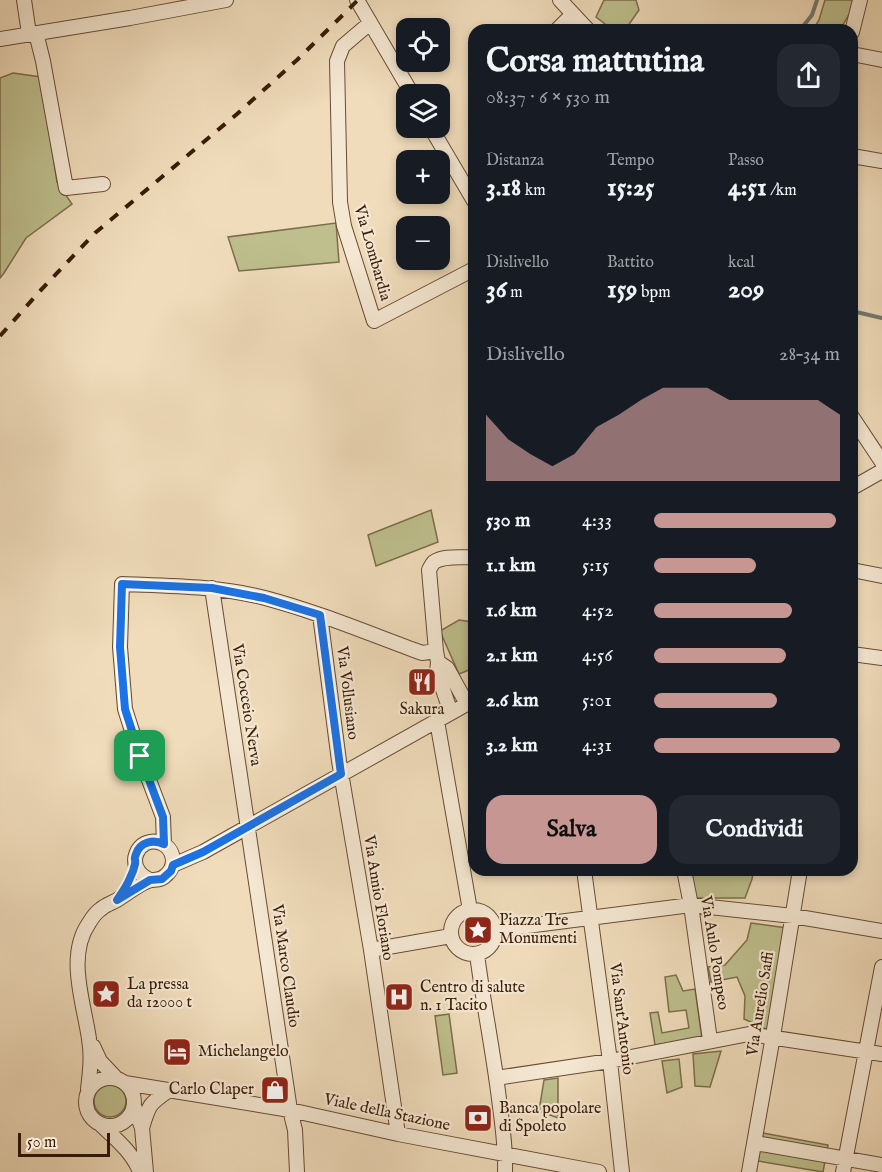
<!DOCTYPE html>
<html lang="it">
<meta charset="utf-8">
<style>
body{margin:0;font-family:"IM FELL English",serif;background:#242831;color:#f1f3f6;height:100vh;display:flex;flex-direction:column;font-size:22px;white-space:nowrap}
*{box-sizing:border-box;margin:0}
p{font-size:20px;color:#9ea1a6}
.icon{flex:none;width:33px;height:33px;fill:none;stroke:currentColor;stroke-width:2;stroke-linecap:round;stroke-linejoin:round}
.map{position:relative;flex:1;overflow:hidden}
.sheet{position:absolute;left:468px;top:24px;width:390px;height:852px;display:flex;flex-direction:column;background:#171b24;border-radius:18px;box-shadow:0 3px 9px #0003}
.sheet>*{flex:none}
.fabs{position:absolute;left:396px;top:18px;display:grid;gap:12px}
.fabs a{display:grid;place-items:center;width:54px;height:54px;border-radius:12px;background:#171b24;box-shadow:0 3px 9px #0003;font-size:30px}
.scale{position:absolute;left:18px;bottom:15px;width:92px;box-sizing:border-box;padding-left:6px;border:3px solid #391c07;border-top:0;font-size:16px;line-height:21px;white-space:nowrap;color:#391c07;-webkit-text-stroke:4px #f5e8d3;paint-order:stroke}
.pin{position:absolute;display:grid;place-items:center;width:51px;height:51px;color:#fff;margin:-26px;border-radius:12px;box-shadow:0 3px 9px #0006}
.round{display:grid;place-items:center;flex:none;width:63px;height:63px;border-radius:18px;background:#242831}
.headline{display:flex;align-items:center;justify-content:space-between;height:102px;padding:0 18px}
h1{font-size:33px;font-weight:700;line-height:45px}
.figures{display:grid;grid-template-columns:repeat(3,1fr);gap:9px;height:102px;padding:6px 18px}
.figures div{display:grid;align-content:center}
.figures b{font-size:26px;font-weight:700}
.figures small{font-size:16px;font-weight:400}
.figures p{font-size:16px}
.chart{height:168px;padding:12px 18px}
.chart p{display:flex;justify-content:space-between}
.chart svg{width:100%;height:108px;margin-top:6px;fill:#c59692;opacity:.7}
.button{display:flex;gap:12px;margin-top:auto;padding:12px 18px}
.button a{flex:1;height:69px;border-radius:18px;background:#c59692;color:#111;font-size:24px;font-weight:700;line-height:69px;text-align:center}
.button a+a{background:#242831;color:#f1f3f6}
ul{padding:0 18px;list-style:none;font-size:20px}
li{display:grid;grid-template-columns:96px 72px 1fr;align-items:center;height:45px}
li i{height:15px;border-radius:8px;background:#c59692}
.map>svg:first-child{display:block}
</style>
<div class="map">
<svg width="882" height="1172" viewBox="0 0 882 1172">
<rect width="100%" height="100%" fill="#f0dcbb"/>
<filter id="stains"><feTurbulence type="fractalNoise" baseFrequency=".00333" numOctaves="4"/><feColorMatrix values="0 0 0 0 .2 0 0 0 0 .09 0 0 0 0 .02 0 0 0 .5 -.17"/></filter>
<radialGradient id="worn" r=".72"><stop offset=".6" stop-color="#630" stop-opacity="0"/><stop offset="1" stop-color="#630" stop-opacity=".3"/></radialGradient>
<path fill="#bebf8d" stroke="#7c6e4a" stroke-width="1.5" d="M604,0H636L639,10L625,30H613L596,17Z
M825,0H853L852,9L840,30H813L819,20Z
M13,73L41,77L57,182L72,204L26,238L4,273L0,278V78Z
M336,223L339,262L239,271L228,237Z
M431,510L438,542L376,566L368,535Z
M459,620L473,622L474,624V668L459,674L440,631Z
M690,870H754L752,879L745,898H692Z
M751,923L787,928L768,1030L744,1019L745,996L737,977L711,982L708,967L725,965L747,940Z
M676,975L683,991L695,989L702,1038L655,1045L650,1013L658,1012L662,1033L689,1028L686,1010L669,1012L665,977Z
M449,1014L457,1073L443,1075L435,1016Z
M721,1051L710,1087L695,1086L693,1054Z
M679,1059L682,1087L667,1093L662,1061Z
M558,1078V1118L539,1111L544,1080Z
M94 1101a16 16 0 1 1 32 0a16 16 0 1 1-32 0Z
M763,1133L828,1145L823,1172L758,1161Z"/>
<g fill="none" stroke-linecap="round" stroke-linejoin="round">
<path stroke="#747b6f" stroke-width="4" d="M800,30L812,15L817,0
M852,311L882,318"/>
<g stroke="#674c34" stroke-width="16">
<path id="minor" d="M24,0L29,34
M357,0L412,94
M560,0L588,30
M370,23L343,46L337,61L340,202L344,226L374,321L474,269
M557,30L573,14
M852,32L860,0
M36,33L43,61L66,188L103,184
M0,39L130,18L226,0
M852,54L882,60
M431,128L474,201
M852,156L882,161
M852,417L882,462
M852,488L882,471
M852,570L882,576
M212,588L290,1110L295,1130L297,1172
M320,615L339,761L371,950L398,1134
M852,654L882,658
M438,662L436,651L429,570C430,568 432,564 434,562C444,555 462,558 474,557
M451,713L437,672L438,662L447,668L467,704
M437,721L470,910
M164,844L163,817L140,756L125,709L120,647L122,584C170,586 218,586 265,598C318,612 370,634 422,653L436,651
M173,865L203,852L474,700
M584,870L610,1061L622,1172
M684,870L691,905L710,1040
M451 932a22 22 0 1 1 44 0a22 22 0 1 1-44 0Z
M495,930L691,905L793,916L882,931
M371,950L451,936
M477,954C483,1002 493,1050 499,1099C502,1123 506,1147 505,1172
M93,1046L100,1061L116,1078
M86 1102a24 24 0 1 1 48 0a24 24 0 1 1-48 0Z
M496,1078L610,1061L749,1034L882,1054
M125,1083L290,1110L398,1134L599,1172
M88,1089C90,1072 92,1056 89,1039C84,1003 66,956 89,923C92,918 96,912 101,909C105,905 112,903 117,900C127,894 137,885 148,881C154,879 160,881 165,876C177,867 175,849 161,843C138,834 122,868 150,880
M134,1106L142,1128L146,1172
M101,1125C116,1139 133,1153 140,1172
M142,1128C149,1105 149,1104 168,1091
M755,1143L882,1165
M749,1172L773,1036L800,870
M843,1172L882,967"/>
</g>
<use href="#minor" stroke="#f5e8d3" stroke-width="14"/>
<path stroke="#391c07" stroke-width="4" stroke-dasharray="10 10" stroke-linecap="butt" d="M0,336L40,291L95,233L237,114L297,60L358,0"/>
</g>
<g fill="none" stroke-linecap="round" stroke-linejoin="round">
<g stroke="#fff" stroke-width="12">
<path id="route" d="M122,584L212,588L264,598L320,615L341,774L203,852L173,865L171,871L162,879L150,880L117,900C122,893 127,886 130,878C132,874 134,869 135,864C136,856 133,862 136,854C140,842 153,839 164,844L163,817L140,756L125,709L120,647Z"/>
</g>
<use href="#route" stroke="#1a73e8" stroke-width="8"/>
</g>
<defs>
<g id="restaurant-square" transform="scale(1.5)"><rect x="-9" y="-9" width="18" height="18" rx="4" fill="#8f2418" stroke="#f5e8d3"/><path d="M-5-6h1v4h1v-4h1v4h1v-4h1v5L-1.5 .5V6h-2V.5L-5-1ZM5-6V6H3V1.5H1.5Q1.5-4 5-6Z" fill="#fff"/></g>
<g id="sight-square" transform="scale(1.5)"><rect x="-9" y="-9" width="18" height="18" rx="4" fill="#8f2418" stroke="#f5e8d3"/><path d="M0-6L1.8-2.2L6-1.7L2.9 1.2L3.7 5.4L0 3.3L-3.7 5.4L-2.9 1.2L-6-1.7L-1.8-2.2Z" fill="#fff"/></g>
<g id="hospital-square" transform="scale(1.5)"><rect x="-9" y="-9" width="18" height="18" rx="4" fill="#8f2418" stroke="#f5e8d3"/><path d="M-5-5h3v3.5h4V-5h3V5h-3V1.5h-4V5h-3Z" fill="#fff"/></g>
<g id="hotel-square" transform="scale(1.5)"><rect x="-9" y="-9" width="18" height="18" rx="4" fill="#8f2418" stroke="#f5e8d3"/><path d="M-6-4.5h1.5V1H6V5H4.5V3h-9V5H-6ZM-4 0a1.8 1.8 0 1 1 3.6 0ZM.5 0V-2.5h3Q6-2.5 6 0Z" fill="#fff"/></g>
<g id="shop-square" transform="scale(1.5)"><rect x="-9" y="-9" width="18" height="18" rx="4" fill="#8f2418" stroke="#f5e8d3"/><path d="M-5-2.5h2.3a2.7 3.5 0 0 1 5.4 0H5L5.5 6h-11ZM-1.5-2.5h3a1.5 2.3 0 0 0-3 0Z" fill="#fff"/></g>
<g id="bank-square" transform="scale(1.5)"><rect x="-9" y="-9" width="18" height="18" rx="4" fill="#8f2418" stroke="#f5e8d3"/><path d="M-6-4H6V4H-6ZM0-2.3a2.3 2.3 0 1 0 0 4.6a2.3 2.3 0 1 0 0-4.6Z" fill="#fff"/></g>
</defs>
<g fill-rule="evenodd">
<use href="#restaurant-square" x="422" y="682"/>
<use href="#sight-square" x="478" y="930"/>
<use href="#sight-square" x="106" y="994"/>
<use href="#hospital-square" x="399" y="997"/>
<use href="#hotel-square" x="177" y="1052"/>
<use href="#shop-square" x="275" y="1090"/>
<use href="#bank-square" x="478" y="1118"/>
</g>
<g text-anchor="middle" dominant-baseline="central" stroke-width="4.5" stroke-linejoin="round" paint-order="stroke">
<g font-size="16" fill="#391c07" stroke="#f5e8d3">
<text transform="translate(372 253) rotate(74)">Via Lombardia</text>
<text transform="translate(347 693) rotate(83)">Via Vollusiano</text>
<text transform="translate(246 705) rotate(81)">Via Cocceio Nerva</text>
<text transform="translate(378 898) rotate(81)">Via Annio Floriano</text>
<text transform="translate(714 953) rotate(81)">Via Aulo Pompeo</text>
<text transform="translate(285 966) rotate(82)">Via Marco Claudio</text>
<text transform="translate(761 1004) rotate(-81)">Via Aurelio Saffi</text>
<text transform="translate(621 1019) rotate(83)">Via Sant'Antonio</text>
<text transform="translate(387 1113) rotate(12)">Viale della Stazione</text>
</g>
<g font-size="16" fill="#391c07" stroke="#f5e8d3" text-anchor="start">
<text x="422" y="710" text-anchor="middle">Sakura</text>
<text x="499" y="921">Piazza Tre<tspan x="499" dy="18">Monumenti</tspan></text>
<text x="127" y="985">La pressa<tspan x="127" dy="18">da 12000 t</tspan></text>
<text x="420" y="988">Centro di salute<tspan x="420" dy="18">n. 1 Tacito</tspan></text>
<text x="198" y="1052">Michelangelo</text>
<text x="254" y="1090" text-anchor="end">Carlo Claper</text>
<text x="499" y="1109">Banca popolare<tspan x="499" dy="18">di Spoleto</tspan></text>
</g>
</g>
<rect width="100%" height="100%" filter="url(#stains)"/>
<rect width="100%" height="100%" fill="url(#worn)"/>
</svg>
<div class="fabs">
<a><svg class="icon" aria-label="locate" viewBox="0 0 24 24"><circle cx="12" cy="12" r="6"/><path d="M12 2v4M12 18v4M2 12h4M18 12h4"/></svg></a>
<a><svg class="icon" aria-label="layers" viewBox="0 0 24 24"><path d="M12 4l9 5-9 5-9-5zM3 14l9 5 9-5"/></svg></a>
<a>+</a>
<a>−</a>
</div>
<div class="scale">50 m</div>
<div class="pin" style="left:140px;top:756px;background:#1e9e55"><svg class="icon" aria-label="arrive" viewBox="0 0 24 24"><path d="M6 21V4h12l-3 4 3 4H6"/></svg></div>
<section class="sheet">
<div class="headline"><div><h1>Corsa mattutina</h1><p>08:37 · 6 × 530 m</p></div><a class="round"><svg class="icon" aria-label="share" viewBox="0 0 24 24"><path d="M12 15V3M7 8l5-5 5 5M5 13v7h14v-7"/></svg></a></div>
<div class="figures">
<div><p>Distanza</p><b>3.18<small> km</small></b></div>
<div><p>Tempo</p><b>15:25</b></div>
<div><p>Passo</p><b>4:51<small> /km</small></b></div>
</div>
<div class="figures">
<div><p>Dislivello</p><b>36<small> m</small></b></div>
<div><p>Battito</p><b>159<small> bpm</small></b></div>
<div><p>kcal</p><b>209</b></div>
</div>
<div class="chart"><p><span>Dislivello</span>28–34 m</p>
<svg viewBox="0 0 160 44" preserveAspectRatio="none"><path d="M0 44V17L10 27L20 33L30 38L40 33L50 22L60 17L70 11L80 6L90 6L100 6L110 11L120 11L130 11L140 11L150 11L160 17V44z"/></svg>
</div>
<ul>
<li><b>530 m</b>4:33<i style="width:98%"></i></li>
<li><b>1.1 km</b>5:15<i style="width:55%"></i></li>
<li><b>1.6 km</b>4:52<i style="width:74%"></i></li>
<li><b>2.1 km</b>4:56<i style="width:71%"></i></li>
<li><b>2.6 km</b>5:01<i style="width:66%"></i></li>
<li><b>3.2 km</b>4:31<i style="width:100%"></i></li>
</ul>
<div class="button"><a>Salva</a><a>Condividi</a></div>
</section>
</div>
